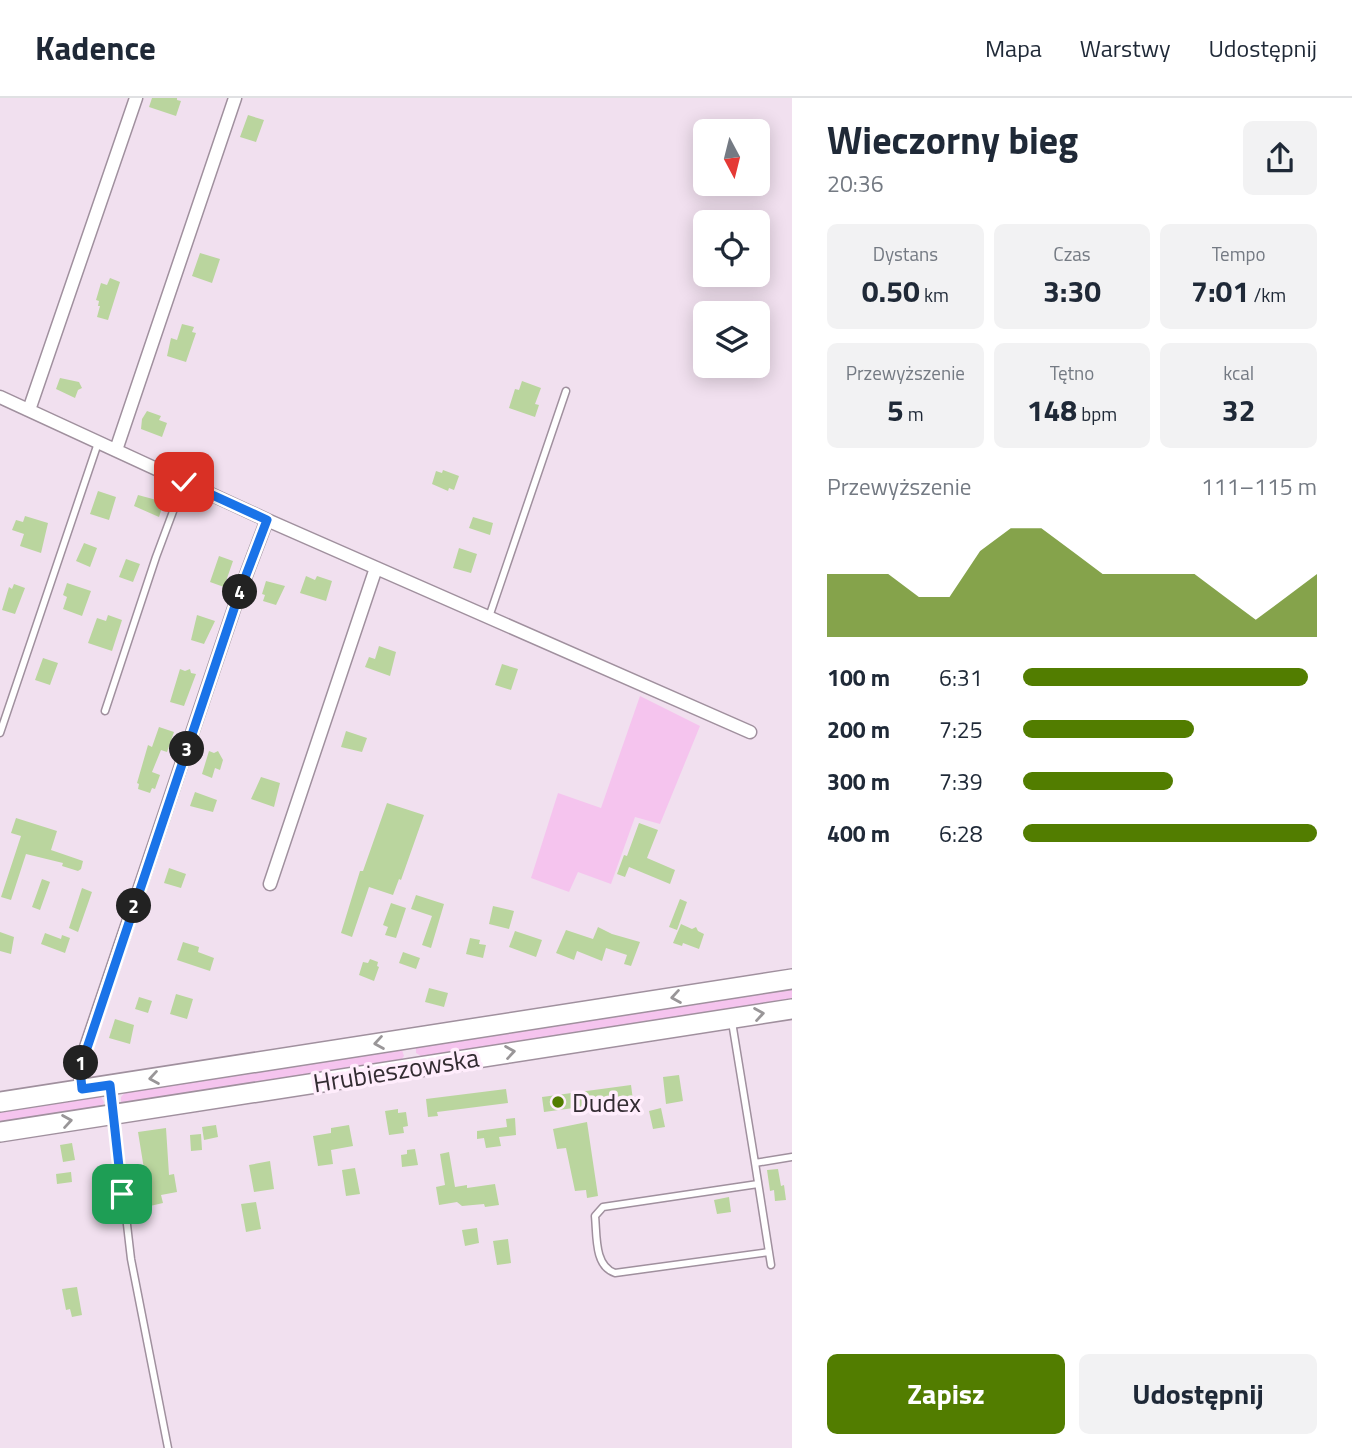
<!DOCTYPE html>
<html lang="pl">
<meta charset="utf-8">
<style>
body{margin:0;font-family:"Titillium Web",sans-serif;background:#f2f2f3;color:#1f2937;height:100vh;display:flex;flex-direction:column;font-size:26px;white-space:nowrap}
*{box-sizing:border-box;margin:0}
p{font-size:23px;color:#747a83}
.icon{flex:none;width:38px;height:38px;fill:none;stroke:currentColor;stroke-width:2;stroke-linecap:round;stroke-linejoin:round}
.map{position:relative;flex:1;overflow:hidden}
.details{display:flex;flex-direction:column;background:#fff;width:560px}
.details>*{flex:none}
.needle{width:46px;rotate:173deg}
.fabs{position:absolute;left:693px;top:21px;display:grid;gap:14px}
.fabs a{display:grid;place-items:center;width:77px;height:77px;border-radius:10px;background:#fff;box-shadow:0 4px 18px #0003;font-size:35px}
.pin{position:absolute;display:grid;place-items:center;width:60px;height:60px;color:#fff;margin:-30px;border-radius:14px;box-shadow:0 4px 10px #0006}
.km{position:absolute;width:35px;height:35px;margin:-18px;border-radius:50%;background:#222;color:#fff;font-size:19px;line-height:35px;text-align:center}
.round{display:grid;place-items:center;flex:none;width:74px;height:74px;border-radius:10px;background:#f2f2f3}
.headline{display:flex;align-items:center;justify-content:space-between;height:119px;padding:0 35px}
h1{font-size:38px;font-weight:700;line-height:52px}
.stats{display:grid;grid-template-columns:repeat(3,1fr);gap:10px;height:119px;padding:7px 35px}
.stats div{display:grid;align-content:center;border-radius:10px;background:#f2f2f3;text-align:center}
.stats b{font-size:30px;font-weight:700}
.stats small{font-size:19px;font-weight:400}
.stats p{font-size:19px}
.chart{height:196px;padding:14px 35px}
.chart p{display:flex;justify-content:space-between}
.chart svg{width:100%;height:126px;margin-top:7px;fill:#527d00;opacity:.7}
.button{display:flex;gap:14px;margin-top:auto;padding:14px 35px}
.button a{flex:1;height:80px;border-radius:10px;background:#527d00;color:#fff;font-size:28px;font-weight:700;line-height:80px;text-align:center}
.button a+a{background:#f2f2f3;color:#1f2937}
ul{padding:0 35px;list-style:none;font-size:23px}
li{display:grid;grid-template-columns:112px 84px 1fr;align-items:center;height:52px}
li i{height:18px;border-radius:9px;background:#527d00}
header{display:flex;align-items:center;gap:42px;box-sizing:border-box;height:98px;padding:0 35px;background:#fff;border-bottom:2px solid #e0e1e3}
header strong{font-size:33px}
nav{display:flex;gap:38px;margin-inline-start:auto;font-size:24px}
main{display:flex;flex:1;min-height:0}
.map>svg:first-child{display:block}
</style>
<header>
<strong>Kadence</strong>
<nav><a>Mapa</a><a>Warstwy</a><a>Udostępnij</a></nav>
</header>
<main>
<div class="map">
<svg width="792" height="1350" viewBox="0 0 792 1350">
<rect width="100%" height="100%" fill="#f1e0ef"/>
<path fill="#f5c4ee" d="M640,598L700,628L660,726L635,719L611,786L578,774L569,794L531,780L558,695L601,710Z
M792,887V903L424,960L416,955V948Z
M401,949L404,958L400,963L121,1005V999L127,992Z
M99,996L104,1004L102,1009L0,1026V1010Z"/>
<path fill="#bad59e" d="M152,0H177V2L181,3L176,18L149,9Z
M248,17L264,22L256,44L240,39Z
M200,155L220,161L212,185L192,178Z
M110,180L120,184L108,222L97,219L100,208H98L99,203L96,202L101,185L107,187Z
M182,226L194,229L192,234L196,235L186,264L167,258L171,240L177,242Z
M60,280L79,284L82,290L78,292L75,300L56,291Z
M522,283L541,290L535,306L539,307L535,319L509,310L515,291L519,292Z
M147,313L161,318L159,322L167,325L162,339L141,331L142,321Z
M443,372L459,378L454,392L449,390L448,393L432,386L436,373L442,375Z
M98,393L116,399L109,422L90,416Z
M138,397L164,404L159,419L134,408Z
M25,418L48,425L41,455L20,448L24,436L12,432L16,422L23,424Z
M473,419L493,425L490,437L469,430Z
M84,445L97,450L90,469L76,463Z
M459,450L477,456L471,475L453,470Z
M219,458L233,463L224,489L210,484Z
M126,461L140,466L133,484L119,479Z
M306,478L315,482L317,478L332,483L326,503L300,495Z
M266,483L285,488L276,507L263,503L265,497L262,496Z
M67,485L91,493L82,518L63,511L67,499L63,497Z
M14,486L25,490L15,516L2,512L9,489L12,491Z
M108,517L122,522L112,553L88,545L97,520L106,523Z
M197,517L215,523L204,546L191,542Z
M379,548L396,554L390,578L365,569L369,559L375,561Z
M43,560L58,565L50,587L35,582Z
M502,566L518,571L511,592L495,587Z
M180,571L185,573L190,571L191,575L196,576L184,608L170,604Z
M159,629L174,634L167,654L161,652L152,674L160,677L155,691L152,690L150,695L138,691L139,686L137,685L148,647L152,649Z
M346,633L367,640L362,654L341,649Z
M209,653L214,655L218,653L223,662L220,672L215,670L212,680L202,676Z
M261,679L280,685L274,709L251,701Z
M195,694L217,702L213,714L190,708Z
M387,705L424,717L401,782L399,781L393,797L369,789L352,839L341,835L360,773H363Z
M16,720L57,733L51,752L83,763L81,771L78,773L62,768L63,765L26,756L11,802L1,799L21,738L11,735Z
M639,725L658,732L647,760L675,772L670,786L629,769L625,779L617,776L624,757L627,758Z
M169,770L186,776L181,790L164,785Z
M42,781L50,784L40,812L32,809Z
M82,790L92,794L78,834L69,830Z
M416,797L444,806L431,850L422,847L432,818L411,811Z
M680,801L687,804L677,832L669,829Z
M391,805L406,810L396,840L385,837L388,829L383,827Z
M493,808L514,813L509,831L489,826Z
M681,826L692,831L696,829L698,833L704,836L699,851L683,845L682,848L673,845Z
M598,829L612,836L640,844L631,868L624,866L627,857L606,850L602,863L577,853L574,862L556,855L566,832L593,841Z
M515,833L542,842L536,859L509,849Z
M0,834L14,839L11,856L0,853Z
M45,835L61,841L62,837L70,840L65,855L41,846Z
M470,840L480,842L479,846L486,847L483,860L466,856Z
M183,844L199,849L198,854L214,860L210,873L177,862Z
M403,854L420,860L416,871L399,865Z
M370,861L378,864L377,868L379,869L374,883L359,877L363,864L368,865Z
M429,890L448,895L444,909L425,904Z
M176,896L193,901L187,921L170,916Z
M139,899L152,903L148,915L135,911Z
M115,921L134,927L130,946L109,940Z
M679,977L683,1003L666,1006L663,979Z
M631,987L633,1002L544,1014L542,999Z
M506,991L508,1005L437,1014L438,1018L428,1019L426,1001Z
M661,1010L665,1029L653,1031L649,1013Z
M398,1011V1015L406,1014L408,1028L403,1029L404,1035L389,1037L385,1013Z
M515,1020L516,1037L499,1039L501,1048L486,1050L484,1040L477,1041V1033L507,1029L506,1021Z
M587,1024L598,1098L587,1100L586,1092L575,1093L566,1050L557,1051L553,1031Z
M216,1027L218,1039L204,1042L202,1029Z
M349,1027L353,1048L331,1052L333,1066L318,1068L313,1038L331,1035V1030Z
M166,1030L169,1077L174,1076L177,1094L161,1097L163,1105L150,1108L138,1034Z
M201,1036L202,1052L191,1053L190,1037Z
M72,1045L75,1062L63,1064L60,1047Z
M415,1051L418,1067L402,1069L401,1057L407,1056V1052Z
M449,1054L455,1089L467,1087V1090L495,1086L499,1107L485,1109L484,1106L462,1108L457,1104L439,1107L436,1089L445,1087L440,1056Z
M270,1063L274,1091L254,1094L249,1067Z
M355,1070L360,1096L346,1098L342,1072Z
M778,1071L781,1088L784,1087L786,1102L775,1103L774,1092L770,1093L767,1072Z
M71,1074L72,1084L57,1086L56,1076Z
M729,1099L731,1114L717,1116L714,1102Z
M256,1104L261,1131L246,1134L241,1106Z
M477,1130L479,1145L465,1148L462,1132Z
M508,1141L511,1165L497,1167L493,1143Z
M77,1189L82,1217L72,1219L70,1211L66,1212L62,1191Z"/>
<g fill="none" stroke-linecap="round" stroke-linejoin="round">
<g stroke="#a0909e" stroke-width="9">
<path id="lane" d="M489,519L566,293
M105,613L156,459L184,384
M0,635L98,345
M732,924L755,1065L792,1059
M111,989L131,1161L168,1350
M755,1065L771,1167
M758,1086L603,1109L595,1118C597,1137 594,1168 615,1175L769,1154"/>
</g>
<g stroke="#a0909e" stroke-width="15">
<path id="street" d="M0,299L267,422L750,634
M29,312L136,0
M116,352L235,0
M270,786L376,470
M82,991L80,970L82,961L240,493L267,422"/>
</g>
<g stroke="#a0909e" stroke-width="22">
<path id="primary" d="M0,1004L792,881
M0,1034L792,911"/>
</g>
<use href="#lane" stroke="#fff" stroke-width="6"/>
<use href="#street" stroke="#fff" stroke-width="12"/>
<use href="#primary" stroke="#fff" stroke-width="19"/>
</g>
<defs><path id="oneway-chevron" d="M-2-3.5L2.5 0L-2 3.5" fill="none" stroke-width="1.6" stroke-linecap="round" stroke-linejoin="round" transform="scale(1.75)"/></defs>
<g stroke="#999698">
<use href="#oneway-chevron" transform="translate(676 899) rotate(171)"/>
<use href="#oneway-chevron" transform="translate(759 916) rotate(-9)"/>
<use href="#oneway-chevron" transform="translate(379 945) rotate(171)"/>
<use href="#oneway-chevron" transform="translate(510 954) rotate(-9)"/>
<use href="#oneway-chevron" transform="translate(154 980) rotate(171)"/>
<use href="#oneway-chevron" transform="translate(67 1023) rotate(-9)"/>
</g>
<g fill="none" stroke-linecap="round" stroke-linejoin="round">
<g stroke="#fff" stroke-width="14">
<path id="route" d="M122,1096L110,987L82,991L80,971L240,493L267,422L184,384"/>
</g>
<use href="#route" stroke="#1a73e8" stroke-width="9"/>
</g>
<circle fill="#527d00" stroke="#ffedfc" stroke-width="2.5" cx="558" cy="1004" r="7"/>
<g text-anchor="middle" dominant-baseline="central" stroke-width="7" stroke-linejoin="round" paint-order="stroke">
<g font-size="26" fill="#332c32" stroke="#ffedfc">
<text transform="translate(396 972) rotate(-9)">Hrubieszowska</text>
</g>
<g font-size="26" fill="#332c32" stroke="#ffedfc" text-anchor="start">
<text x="572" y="1004">Dudex</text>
</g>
</g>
</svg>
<div class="fabs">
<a><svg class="needle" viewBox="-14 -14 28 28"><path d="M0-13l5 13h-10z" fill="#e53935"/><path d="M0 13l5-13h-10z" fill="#747a83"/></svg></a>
<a><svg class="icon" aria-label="locate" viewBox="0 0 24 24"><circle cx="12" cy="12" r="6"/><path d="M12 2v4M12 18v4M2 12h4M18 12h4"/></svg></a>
<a><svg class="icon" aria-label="layers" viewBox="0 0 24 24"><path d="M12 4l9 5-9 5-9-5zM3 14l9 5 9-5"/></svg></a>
</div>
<div class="pin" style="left:122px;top:1096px;background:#1e9e55"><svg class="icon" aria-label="arrive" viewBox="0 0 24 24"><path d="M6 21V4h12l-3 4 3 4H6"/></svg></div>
<div class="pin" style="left:184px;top:384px;background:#d93025"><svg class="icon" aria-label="check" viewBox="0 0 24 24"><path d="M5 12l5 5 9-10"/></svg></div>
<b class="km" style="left:81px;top:965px">1</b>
<b class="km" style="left:134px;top:808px">2</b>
<b class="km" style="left:187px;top:651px">3</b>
<b class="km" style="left:240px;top:494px">4</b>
</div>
<section class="details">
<div class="headline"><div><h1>Wieczorny bieg</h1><p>20:36</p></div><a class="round"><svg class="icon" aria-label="share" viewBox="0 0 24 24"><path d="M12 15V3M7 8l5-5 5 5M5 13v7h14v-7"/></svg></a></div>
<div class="stats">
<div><p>Dystans</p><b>0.50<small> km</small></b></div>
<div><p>Czas</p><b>3:30</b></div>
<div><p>Tempo</p><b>7:01<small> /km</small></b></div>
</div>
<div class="stats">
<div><p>Przewyższenie</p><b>5<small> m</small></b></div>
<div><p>Tętno</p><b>148<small> bpm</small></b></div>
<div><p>kcal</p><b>32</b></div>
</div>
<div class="chart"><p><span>Przewyższenie</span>111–115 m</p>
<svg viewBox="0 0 160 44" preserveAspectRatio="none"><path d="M0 44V22L10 22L20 22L30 30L40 30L50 14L60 6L70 6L80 14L90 22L100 22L110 22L120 22L130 30L140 38L150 30L160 22V44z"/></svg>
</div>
<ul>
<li><b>100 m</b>6:31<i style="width:97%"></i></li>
<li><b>200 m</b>7:25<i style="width:58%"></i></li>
<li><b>300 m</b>7:39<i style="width:51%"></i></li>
<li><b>400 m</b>6:28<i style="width:100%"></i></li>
</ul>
<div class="button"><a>Zapisz</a><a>Udostępnij</a></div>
</section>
</main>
